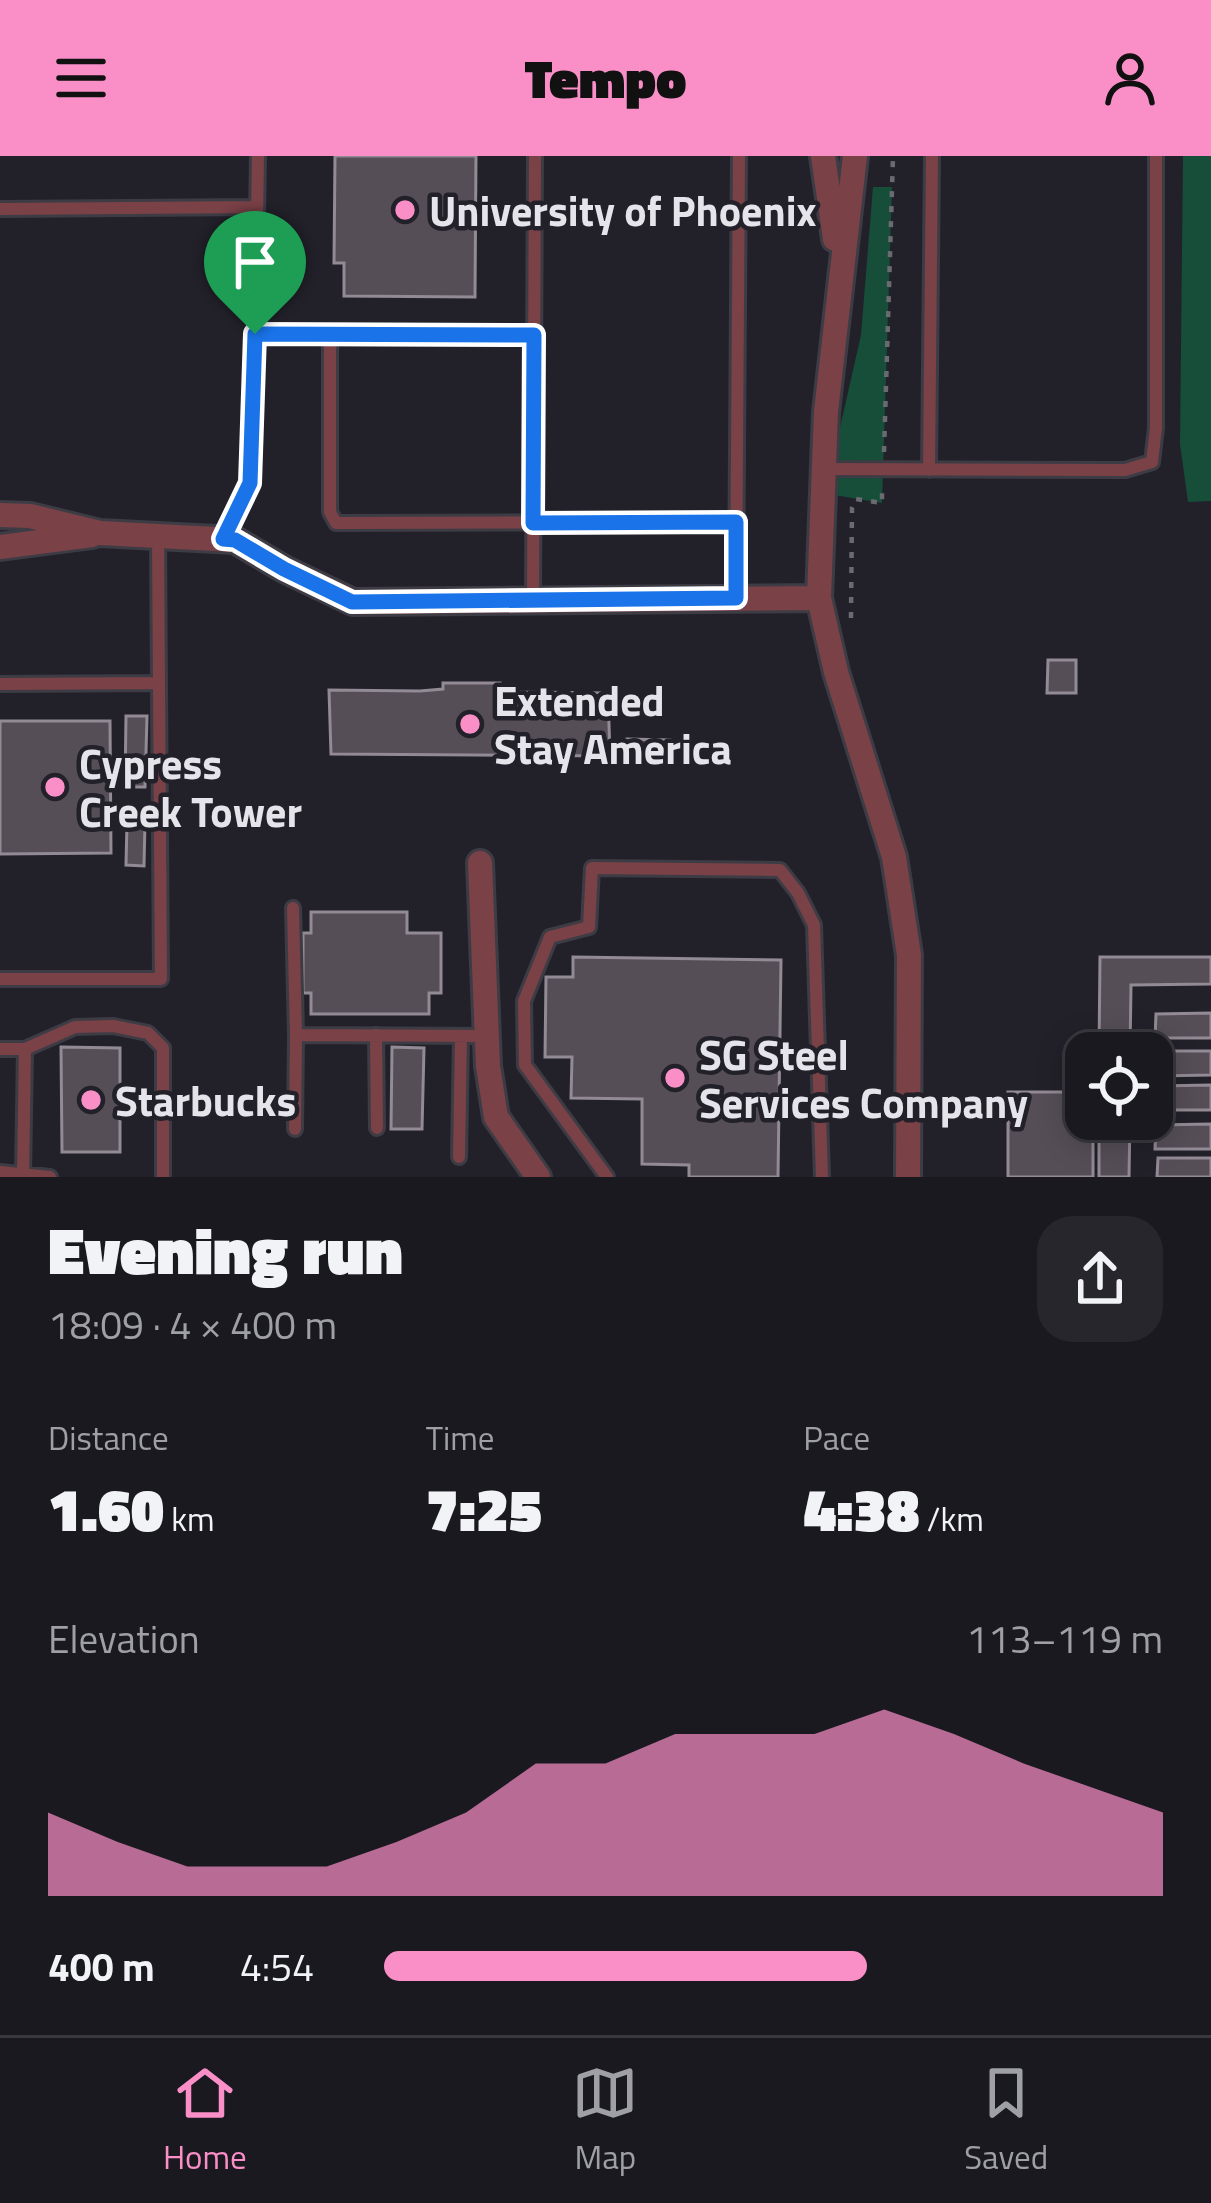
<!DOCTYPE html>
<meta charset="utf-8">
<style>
body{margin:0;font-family:"Titillium Web",sans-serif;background:#27262d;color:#f1f3f6;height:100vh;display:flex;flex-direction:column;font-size:45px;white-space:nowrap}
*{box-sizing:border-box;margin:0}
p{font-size:39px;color:#9fa0a5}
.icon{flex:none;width:66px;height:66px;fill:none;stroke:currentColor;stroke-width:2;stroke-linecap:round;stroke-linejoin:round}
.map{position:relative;height:1021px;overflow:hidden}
.panel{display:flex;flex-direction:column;background:#1a1920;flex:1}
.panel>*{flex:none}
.buttons{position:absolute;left:1065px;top:876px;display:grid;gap:24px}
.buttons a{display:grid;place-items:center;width:108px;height:108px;border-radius:24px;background:#1a1920;box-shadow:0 6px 30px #0003,0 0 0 3px #38383e;font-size:60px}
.pin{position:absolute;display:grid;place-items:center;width:102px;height:102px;color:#fff;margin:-123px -51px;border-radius:50% 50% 50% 0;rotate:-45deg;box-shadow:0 0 12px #0007}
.pin .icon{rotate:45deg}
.round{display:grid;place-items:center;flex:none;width:126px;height:126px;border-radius:36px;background:#27262d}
.headline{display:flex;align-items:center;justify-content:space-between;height:204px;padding:0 48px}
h1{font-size:66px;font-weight:800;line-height:90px}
.stats{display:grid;grid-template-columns:repeat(3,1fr);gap:18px;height:204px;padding:12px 48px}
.stats div{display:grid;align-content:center}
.stats b{font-size:60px;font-weight:800}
.stats small{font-size:33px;font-weight:400}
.stats p{font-size:33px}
.chart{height:336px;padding:24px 48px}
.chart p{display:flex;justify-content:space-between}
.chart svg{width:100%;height:216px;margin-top:12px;fill:#fa8fc7;opacity:.7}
ul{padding:0 48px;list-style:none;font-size:39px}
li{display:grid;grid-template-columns:192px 144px 1fr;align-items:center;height:90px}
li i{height:30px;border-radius:15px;background:#fa8fc7}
header{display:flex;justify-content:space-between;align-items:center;height:156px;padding:0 48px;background:#fa8fc7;color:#111;font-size:54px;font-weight:800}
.tabs{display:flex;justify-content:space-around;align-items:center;height:168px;border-top:3px solid #38383e;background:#1a1920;font-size:33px;color:#9fa0a5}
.tabs a{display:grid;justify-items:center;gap:6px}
.tabs .active{color:#fa8fc7}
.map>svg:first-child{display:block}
</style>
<header><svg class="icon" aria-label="menu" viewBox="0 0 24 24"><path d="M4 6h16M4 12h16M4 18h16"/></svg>Tempo<svg class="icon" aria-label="person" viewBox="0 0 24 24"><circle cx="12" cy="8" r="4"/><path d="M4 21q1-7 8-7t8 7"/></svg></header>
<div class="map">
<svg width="1211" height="1021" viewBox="0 0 1211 1021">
<rect width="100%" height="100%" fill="#22212a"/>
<path fill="#164e39" d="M1183,0H1211V345L1188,346L1180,288Z
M873,31H892L882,347L834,339V298L861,179Z"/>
<path fill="#554e57" stroke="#928a94" stroke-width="3" d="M335,0H476L475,141L344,140V107H334Z
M1048,504H1076V537H1047Z
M443,527H500V533L521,536L608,537L610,600L331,598L329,534L420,535L443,533Z
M126,560H147L145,631H125Z
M0,565H110L111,697L0,698Z
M627,583L670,584V600L627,599Z
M127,666H145L144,710L126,709Z
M311,756H407V777H441V837H429V858H311V837H303V777H311Z
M573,801L781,804L778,1021H689V1009L642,1008V943L571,942L572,901H545L546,821H573Z
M1100,801H1211V828L1131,829L1130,897H1099Z
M1211,857V882H1155L1156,858Z
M61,891L120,892V996H62Z
M392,891L424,892L422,973H391Z
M1158,895H1211V919L1157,920Z
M1211,929V954H1156L1157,930Z
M1008,936H1086V963H1093V1021H1008Z
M1099,963H1130L1129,1021H1099Z
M1211,968V993H1155L1156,969Z
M1158,1002H1211V1021H1157Z"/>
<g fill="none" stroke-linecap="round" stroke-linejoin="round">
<g stroke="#3d3c45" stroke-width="18">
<path id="lane" d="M0,53L257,51
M255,178L534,179
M330,179V356L336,367L736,366
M826,313L1125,314L1152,306L1156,272V0
M929,314L932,0
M223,382L251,327L253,307L258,0
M533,442L535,0
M736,442L739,0
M0,528L159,527
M293,752L296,879
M0,823H161L158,381
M376,879L377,972
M0,893H25L75,871L113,870L148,877L163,892V1021
M295,973L296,879L486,880
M459,1001L461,880
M0,1016L50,1021
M23,1021L25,893
M607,1021L525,909L524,845L550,781L589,771L592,712L780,714L798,737L814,769L822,1021"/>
</g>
<g stroke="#3d3c45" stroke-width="30">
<path id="street" d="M823,0L835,83
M855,0L826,256L819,442L836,516L894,701L909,799L908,1021
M0,359L30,360L100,377L235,384L284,413L353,446L819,442
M0,391L92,379
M480,707L488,910L496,961L538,1021"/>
</g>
<path stroke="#6a6a71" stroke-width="4.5" stroke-dasharray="6 9" stroke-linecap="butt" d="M884,296L893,0
M851,462L852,352L856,343L882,347V331"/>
<use href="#lane" stroke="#7a4147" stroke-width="12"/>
<use href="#street" stroke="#7a4147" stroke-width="24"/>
</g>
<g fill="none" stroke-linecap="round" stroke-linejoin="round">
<g stroke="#fff" stroke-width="24">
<path id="route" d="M255,178L534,179L533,367L736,366V442L352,446L284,413L235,384L223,383L250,327Z"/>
</g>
<use href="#route" stroke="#1a73e8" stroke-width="15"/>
</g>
<g fill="#fa8fc7" stroke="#22212a" stroke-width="4.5">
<circle cx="405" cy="54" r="12"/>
<circle cx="470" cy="568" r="12"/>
<circle cx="55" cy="631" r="12"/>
<circle cx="675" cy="922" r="12"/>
<circle cx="91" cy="944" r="12"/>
</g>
<g text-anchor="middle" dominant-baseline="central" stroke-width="9" stroke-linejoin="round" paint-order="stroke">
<g font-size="42" font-weight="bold" fill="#e4e4ea" stroke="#22212a" text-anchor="start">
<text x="429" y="54">University of Phoenix</text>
<text x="494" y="544">Extended<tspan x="494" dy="48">Stay America</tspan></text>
<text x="79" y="607">Cypress<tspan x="79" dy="48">Creek Tower</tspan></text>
<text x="699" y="898">SG Steel<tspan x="699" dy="48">Services Company</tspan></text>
<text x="115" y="944">Starbucks</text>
</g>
</g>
</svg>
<div class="buttons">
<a><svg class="icon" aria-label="locate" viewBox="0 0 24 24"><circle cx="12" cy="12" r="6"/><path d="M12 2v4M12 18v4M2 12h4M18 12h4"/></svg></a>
</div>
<div class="pin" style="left:255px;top:178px;background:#1e9e55"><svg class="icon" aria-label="arrive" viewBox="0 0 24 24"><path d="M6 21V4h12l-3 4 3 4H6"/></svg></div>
</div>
<section class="panel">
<div class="headline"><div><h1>Evening run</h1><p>18:09 · 4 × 400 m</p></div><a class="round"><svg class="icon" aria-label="share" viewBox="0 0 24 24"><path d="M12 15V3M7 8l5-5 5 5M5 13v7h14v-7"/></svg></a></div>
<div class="stats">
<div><p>Distance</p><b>1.60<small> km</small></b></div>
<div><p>Time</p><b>7:25</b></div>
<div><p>Pace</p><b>4:38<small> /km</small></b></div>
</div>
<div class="chart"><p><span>Elevation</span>113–119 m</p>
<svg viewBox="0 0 160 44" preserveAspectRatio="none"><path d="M0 44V27L10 33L20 38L30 38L40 38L50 33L60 27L70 17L80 17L90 11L100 11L110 11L120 6L130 11L140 17L150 22L160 27V44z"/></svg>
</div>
<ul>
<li><b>400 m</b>4:54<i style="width:62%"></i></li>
</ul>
</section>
<nav class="tabs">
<a class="active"><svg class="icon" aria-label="home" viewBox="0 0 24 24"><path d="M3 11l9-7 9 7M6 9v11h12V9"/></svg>Home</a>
<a><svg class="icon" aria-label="map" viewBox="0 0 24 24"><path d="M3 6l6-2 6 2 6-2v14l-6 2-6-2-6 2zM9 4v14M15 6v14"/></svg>Map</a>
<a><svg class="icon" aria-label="saved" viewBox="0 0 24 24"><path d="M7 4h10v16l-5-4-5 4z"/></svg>Saved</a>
</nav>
